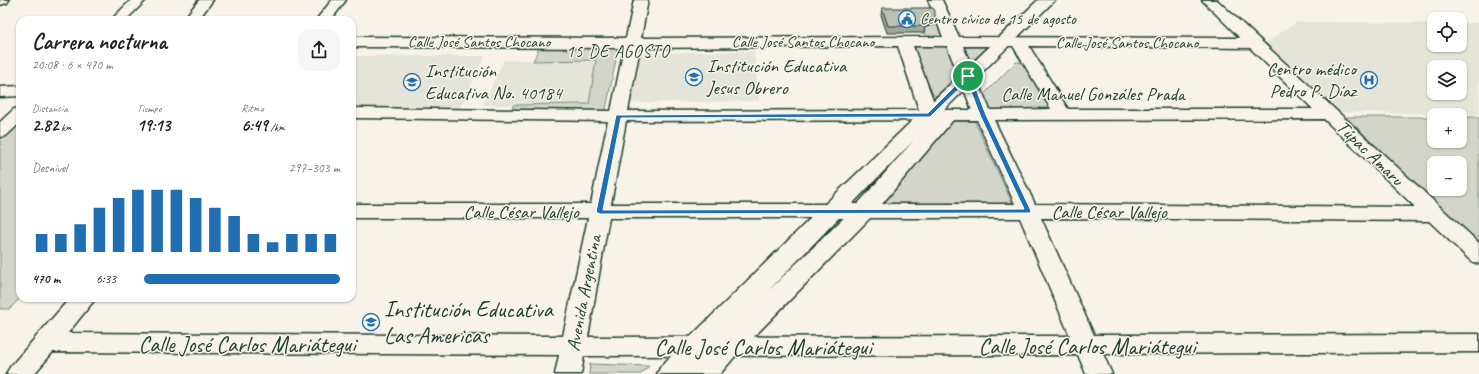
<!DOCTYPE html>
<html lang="es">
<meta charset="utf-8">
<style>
body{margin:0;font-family:Caveat,sans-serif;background:#f6f6f6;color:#222;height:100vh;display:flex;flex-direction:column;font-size:15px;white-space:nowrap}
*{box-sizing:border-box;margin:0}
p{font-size:13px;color:#767676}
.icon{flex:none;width:22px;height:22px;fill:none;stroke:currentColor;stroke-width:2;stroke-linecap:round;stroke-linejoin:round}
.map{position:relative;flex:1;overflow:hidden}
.panel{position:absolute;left:16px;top:16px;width:340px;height:286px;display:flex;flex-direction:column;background:#fff;border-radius:12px;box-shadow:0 1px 3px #0004}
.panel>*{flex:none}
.fabs{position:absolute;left:1427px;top:12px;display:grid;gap:8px}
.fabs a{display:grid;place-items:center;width:40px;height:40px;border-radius:8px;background:#fff;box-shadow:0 1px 3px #0004;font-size:20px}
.pin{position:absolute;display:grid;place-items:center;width:34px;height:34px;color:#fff;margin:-17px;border:2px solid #fff;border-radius:50%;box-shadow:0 1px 4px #0007}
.round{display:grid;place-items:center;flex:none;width:42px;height:42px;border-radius:12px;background:#f6f6f6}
.overview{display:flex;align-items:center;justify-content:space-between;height:68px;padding:0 16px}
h1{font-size:22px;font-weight:700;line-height:30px}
.metrics{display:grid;grid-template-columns:repeat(3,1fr);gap:6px;height:68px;padding:4px 16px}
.metrics div{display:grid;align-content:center}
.metrics b{font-size:17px;font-weight:700}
.metrics small{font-size:11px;font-weight:400}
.metrics p{font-size:11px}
.chart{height:112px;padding:8px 16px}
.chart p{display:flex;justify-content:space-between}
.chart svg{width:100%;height:72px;margin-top:4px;stroke:#1f6fb2;stroke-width:6}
ul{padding:0 16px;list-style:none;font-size:13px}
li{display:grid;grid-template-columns:64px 48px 1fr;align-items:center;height:30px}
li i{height:10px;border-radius:5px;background:#1f6fb2}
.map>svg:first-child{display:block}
</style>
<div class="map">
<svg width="1479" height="374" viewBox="0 0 1479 374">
<rect width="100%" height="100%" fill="#f7f3e8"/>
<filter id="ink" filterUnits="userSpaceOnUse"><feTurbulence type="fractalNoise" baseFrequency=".025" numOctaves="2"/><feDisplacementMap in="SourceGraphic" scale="8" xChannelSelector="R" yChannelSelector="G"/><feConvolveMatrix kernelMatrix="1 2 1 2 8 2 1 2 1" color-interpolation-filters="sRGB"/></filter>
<g filter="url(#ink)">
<path fill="#e5e4d9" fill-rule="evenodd" d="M1297,22L1434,23V45H1460V23H1479V114L1336,112L1265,43ZM1434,67H1460V93H1434Z
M754,51L759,101L625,103L635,53Z
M352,56H485L460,108H352Z
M504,60H596L589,104L483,105Z"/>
<path fill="#d3d5ca" stroke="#79897f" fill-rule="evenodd" d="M940,24L950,41L930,42L922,28Z
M951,46L964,76L941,96L933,95L913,47Z
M615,47L618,50L605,114L510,115L513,105L589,104L596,60L533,61L539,48Z
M963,47H990L972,65Z
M1016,62L1027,63L1054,112H993L983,95Z
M1346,117H1434V141H1460V117H1479V245ZM1434,163H1460V189H1434Z
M955,119L974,120L1013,205H880Z
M20,125V298L10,309H0V140L15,126Z
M590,364L649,366L641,374H589Z"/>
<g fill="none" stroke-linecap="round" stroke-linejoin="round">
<g stroke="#1f3d34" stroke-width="3">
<path id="street" d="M0,0H9L7,3L0,5Z
M131,0H146L126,20H111Z
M199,0H213L198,20H183Z
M332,0H346L331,20H316Z
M634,0H648L641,38L943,37L928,0H942L959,37L1240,38L1202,0H1217L1479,243V264L1471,261L1429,221L1041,218L1094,335L1479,334V352L1103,354L1112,374H1086L1078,355L584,356L581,374H555L559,355L53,352L34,374H6L10,367L70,298H96L68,333L563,336L588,218H352V204H591L608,121L352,118V108L611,111L624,48L352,47V37L626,38ZM898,46L919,110L628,111L640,48ZM913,46H947L972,110H937ZM963,46H1013L1051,109L990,110ZM1029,46L1250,48L1313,109H1068ZM1324,119L1415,207L1035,204L994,120ZM977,120L1015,204H611L626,121ZM609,218H1020L1070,336L588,337Z
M20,86V96L0,97V87Z
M20,108V123L6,136L0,137V122L14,109Z"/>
</g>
<g stroke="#1f3d34" stroke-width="3">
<path id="secondary" d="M1038,0H1055L940,114L951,115L954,119L871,217L737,354L720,374H657L661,366L822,207ZM914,140L855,207L769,290Z"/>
</g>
<use href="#street" fill="#f7f3e8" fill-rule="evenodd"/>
<use href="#secondary" fill="#f7f3e8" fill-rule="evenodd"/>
</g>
<path fill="#a1a69d" stroke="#1f3d34" d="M882,8L934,24L925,27L924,33H887L881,15Z"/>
<path fill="#83877f" stroke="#1f3d34" d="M935,17L934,24L925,27V26L923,21Z"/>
<path fill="#bbc1b6" stroke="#1f3d34" d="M882,8H933L935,11V17L923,21L925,26H888Z"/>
</g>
<path fill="#1f6fb2" stroke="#fff" fill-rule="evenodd" d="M966,75L971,76L986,115L1031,211L1030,213L600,214L596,212L616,115L928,113ZM967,81L980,115L1024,209L603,210L621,118L930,117Z"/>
<defs>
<g id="civic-ring" transform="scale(0.9)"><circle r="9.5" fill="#f7f3e8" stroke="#1f6fb2" stroke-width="1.5"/><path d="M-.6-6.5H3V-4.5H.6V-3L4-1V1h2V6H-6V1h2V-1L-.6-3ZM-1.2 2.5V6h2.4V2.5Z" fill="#1f6fb2"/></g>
<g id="school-ring" transform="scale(0.9)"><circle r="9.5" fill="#f7f3e8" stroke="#1f6fb2" stroke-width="1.5"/><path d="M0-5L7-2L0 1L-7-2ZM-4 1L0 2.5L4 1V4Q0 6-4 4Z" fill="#1f6fb2"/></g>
<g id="hospital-ring" transform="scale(0.9)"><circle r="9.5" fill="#f7f3e8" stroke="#1f6fb2" stroke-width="1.5"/><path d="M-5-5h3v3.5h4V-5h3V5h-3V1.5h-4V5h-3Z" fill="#1f6fb2"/></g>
</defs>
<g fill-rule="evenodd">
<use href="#civic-ring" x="907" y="19"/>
<use href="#school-ring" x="694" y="77"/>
<use href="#hospital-ring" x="1369" y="80"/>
<use href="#school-ring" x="412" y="82"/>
<use href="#school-ring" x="371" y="322"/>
</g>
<g text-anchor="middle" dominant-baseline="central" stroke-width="3" stroke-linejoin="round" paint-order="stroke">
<g font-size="16" fill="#1f3d34" stroke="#f7f3e8" text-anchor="start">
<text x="920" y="19">Centro cívico de 15 de agosto</text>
</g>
<g font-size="16" fill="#1f3d34" stroke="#f7f3e8">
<text x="479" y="42">Calle José Santos Chocano</text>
<text x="803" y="42">Calle José Santos Chocano</text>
<text x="1127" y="43">Calle José Santos Chocano</text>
</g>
<g font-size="17" letter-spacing="1" fill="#1f3d34" stroke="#f7f3e8">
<text x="618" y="51">15 DE AGOSTO</text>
</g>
<g font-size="19" fill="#1f3d34" stroke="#f7f3e8" text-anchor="start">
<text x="707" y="66">Institución Educativa<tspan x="707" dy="22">Jesus Obrero</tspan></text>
<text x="1356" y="69" text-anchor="end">Centro médico<tspan x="1356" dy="22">Pedro P. Díaz</tspan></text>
<text x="425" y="71">Institución<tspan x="425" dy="22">Educativa No. 40184</tspan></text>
</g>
<g font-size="19" fill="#1f3d34" stroke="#f7f3e8">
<text x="1093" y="94">Calle Manuel Gonzáles Prada</text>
<text transform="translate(1370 153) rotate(44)">Túpac Amaru</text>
<text x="521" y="212">Calle César Vallejo</text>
<text x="1109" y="212">Calle César Vallejo</text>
<text transform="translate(584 293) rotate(-79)">Avenida Argentina</text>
</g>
<g font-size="23" fill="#1f3d34" stroke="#f7f3e8" text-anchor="start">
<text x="384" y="309">Institución Educativa<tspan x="384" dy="26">Las Americas</tspan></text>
</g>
<g font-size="23" fill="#1f3d34" stroke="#f7f3e8">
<text x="247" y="344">Calle José Carlos Mariátegui</text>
<text x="1087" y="346">Calle José Carlos Mariátegui</text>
<text x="763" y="347">Calle José Carlos Mariátegui</text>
</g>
</g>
</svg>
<div class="fabs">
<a><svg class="icon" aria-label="locate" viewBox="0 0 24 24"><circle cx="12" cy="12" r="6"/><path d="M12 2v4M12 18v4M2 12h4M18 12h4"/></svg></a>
<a><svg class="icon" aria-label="layers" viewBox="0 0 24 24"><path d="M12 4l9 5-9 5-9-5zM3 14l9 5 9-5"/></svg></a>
<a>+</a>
<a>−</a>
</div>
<div class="pin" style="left:968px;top:76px;background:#1e9e55"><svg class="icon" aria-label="arrive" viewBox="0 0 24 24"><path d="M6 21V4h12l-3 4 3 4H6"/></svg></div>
<section class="panel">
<div class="overview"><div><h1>Carrera nocturna</h1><p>20:08 · 6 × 470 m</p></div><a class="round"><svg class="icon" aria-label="share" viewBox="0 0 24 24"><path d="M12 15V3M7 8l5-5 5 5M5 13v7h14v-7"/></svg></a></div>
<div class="metrics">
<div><p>Distancia</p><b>2.82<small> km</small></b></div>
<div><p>Tiempo</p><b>19:13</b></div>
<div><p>Ritmo</p><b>6:49<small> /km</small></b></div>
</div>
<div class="chart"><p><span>Desnivel</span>297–303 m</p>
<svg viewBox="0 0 160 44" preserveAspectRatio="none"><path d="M5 44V33M15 44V33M25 44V27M35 44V17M45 44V11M55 44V6M65 44V6M75 44V6M85 44V11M95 44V17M105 44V22M115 44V33M125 44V38M135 44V33M145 44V33M155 44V33"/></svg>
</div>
<ul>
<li><b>470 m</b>6:33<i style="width:100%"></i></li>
</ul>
</section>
</div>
